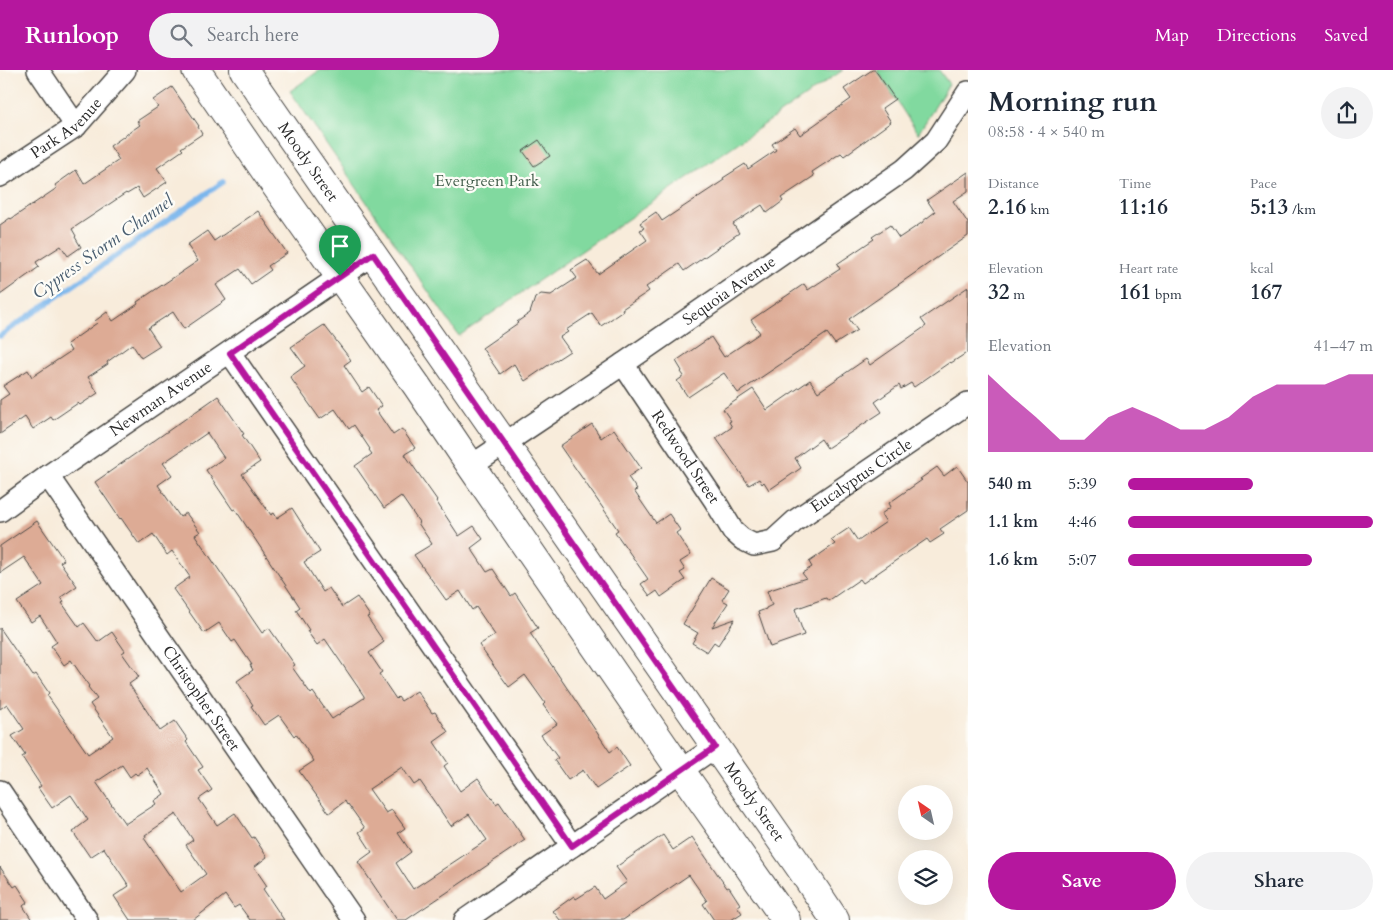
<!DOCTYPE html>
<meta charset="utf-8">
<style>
body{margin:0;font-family:Cardo,serif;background:#f2f2f3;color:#1f2937;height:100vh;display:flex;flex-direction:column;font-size:19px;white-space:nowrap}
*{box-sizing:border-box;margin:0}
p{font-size:16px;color:#747a83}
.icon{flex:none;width:28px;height:28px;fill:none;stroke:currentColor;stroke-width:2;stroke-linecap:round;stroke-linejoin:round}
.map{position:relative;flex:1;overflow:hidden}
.panel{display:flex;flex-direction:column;background:#fff;width:425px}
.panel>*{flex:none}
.needle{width:32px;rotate:326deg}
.fabs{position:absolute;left:898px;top:715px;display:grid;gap:10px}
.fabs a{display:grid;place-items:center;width:55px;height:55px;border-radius:50%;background:#fff;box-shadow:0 5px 20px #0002;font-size:25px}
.pin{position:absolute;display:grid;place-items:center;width:42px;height:42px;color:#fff;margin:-51px -21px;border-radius:50% 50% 50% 0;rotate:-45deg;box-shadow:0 0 5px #0007}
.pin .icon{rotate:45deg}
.round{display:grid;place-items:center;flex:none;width:52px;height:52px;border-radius:26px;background:#f2f2f3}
.summary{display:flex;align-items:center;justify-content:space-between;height:85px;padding:0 20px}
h1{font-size:28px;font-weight:800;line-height:38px}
.stats{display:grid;grid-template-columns:repeat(3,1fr);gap:8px;height:85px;padding:5px 20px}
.stats div{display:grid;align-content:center}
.stats b{font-size:21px;font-weight:800}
.stats small{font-size:14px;font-weight:400}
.stats p{font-size:14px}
.chart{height:140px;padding:10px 20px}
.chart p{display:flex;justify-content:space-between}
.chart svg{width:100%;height:90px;margin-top:5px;fill:#b5179e;opacity:.7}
.primary-button{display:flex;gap:10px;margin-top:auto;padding:10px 20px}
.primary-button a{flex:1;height:58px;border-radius:30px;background:#b5179e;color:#fff;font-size:20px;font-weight:800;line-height:58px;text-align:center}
.primary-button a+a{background:#f2f2f3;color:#1f2937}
ul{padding:0 20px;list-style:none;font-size:16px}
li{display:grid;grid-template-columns:80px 60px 1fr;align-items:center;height:38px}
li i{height:12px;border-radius:6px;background:#b5179e}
header{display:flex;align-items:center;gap:30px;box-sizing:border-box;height:70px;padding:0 25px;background:#b5179e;color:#fff}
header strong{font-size:24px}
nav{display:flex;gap:28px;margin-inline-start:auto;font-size:18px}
.search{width:350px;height:45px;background:#f2f2f3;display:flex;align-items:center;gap:12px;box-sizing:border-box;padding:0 18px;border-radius:28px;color:#747a83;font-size:19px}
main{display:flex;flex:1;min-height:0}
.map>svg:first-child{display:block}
</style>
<header>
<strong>Runloop</strong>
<div class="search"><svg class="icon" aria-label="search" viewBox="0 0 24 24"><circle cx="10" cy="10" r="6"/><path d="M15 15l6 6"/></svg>Search here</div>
<nav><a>Map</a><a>Directions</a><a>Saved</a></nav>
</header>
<main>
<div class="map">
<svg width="968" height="850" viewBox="0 0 968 850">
<rect width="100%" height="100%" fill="#fdfcf7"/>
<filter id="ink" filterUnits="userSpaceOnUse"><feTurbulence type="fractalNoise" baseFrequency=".02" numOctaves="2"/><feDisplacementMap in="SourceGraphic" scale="10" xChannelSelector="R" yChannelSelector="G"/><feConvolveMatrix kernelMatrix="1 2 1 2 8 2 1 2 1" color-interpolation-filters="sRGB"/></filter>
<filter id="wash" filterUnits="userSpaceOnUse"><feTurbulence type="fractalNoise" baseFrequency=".0096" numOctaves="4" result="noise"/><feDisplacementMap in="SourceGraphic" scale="20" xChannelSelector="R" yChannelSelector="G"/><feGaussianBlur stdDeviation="1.12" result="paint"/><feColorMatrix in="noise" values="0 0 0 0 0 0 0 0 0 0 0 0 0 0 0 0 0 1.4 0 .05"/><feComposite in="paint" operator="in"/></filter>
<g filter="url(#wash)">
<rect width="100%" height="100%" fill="#f8ecdb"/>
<path fill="#81d99f" stroke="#568265" d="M320,0H843L459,266L290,21Z
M877,0H939L949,14L918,64Z"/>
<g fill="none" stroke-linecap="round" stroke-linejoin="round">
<path stroke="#7ab6ec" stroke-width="5.5" d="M0,266L223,112"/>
</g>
<g id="blocks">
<path fill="#ddab95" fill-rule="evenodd" d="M872,0H875L895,29L882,38L891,52L844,86L841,83L812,102L814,106L781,128L783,131L767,143L762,135L733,154L739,163L684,201L679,194L646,217L649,221L622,239L623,241L601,256L592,243L566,260L568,262L560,267L570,281L547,296L525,311L514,294L500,304L482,278L518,253L517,252L530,243L535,228L541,224L551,225L577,208L571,200L587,190L598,204L647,170L640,160L644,158L640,153L656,142L662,151L724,110L723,108L745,94L748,99L776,80L772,74L795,58L800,65L851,29L844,19Z
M172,17L199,56L198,57L202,64L181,78L183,80L157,98L167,112L143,128L137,118L127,124L126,123L72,159L76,166L75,167L81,177L68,186L61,176L36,192L39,197L0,225V155L10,148L11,149L57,118L55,115L76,100L84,114L119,90L110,76L140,55L137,51L158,37L153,30Z
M539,70L550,86L534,96L523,81Z
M968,102V121L953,131L968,153V166L849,249L857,260L835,274L827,263L738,323L724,303L688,327L677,311L684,306L681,302L682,301L676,291L711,267L724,287L760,263L751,250L804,214L808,220L840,199L837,194L874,169L872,167L890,155L899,168L923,152V151L935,142L927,130Z
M258,141L287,183L268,196L271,200L251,214L240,199L216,215L226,230L184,259L173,242L148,258L160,276L141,288L132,274L107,292L108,294L88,307L98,323L80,335L78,333L53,350L51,347L33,359L25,347L0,364V330L9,324L3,316L28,300L32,307L71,281L67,274L97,253L95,251L107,242L113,251L138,234L137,232L198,191L187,175L207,161L214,171Z
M968,217V282L951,293L950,292L914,317L911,313L901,319L899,315L875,332L882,342L827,378L821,369L795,388L801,398L769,420L764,412L762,414L759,409L749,415L716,368L732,357L729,352L731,351L723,339L753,319L767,340L810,310L818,322L866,289L870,295L926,256L921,249Z
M324,255L351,290L344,295L362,322L369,317L382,336L376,340L393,365L402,359L415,378L405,384L406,386L437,430L436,431L459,466L474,456L483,469L471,478L487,502L493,499L511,526L515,523L538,558L530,563L610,682L617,677L630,696L596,719L583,700L568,710L554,690L558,688L541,665L557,654L543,635L545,633L525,605L509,617L493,595L479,575L495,565L476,537L472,540L460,521L446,530L414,485L432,474L418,453L419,452L401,426L384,438L355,396L372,384L369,380L370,379L354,355L349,359L335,339L320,349L290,307L305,296L291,277Z
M218,326L244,364L242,365L260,392L242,404L261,431L271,445L274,443L277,448L292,438L320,482L304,492L323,522L329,518L342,537L357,527L370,546L367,547L384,572L369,583L382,602L379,604L396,629L398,627L401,631L417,621L432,643L435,642L448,662L434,672L448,693L444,696L460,721L478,708L496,734L499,732L525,770L406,850H397L358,792L372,782L359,762L365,758L348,734L347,735L345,731L329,743L299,701L314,691L296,664L294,666L279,645L264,655L251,636L253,635L237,611L253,600L250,595H252L235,570L232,572L219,553L204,563L173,519L190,507L172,481L167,485L153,464L139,474L121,448L120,449L95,412ZM207,363L224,388L206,400L233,440L235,439L300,537L296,540L309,560L307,561L317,575L325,569L364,626V628L332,649L313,622L311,624L292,597L295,595L269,558L262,563L195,465L200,462L186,443L180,447L158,415L172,405L163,393ZM402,697L414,715L420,711L451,756L469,744L487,770L413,819L396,793L411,782L398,763L405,758L392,740L386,743L369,719Z
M592,354L601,368L614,359L641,398L628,407L637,420L634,421L656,453L669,444L680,460L676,463L691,485L680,492L685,500L680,503L685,510L661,527L657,521L650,526L641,514L648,509L615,462L618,460L560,376Z
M957,396L968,412V440L940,459L944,464L930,473L927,469L863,513L860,509L828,531L826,528L795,539L804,565L770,577L758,542L766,539V538L772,535L767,521L806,508L802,503L812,497L809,492L835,474L831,470L849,458L858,471L886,452L881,444L891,437L889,433L922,410L920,409L937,397L944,406Z
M37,451L64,490L60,492L77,516L61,527L64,532L62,533L79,557L84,553L98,572L112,562L125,581L122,583L139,607L129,614L160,661L175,651L188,670L186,672L203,697L198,700L212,720L199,729L217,755L235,743L252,768L254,767L267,787L254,797L267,816L263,819L284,850H250L239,835L234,838L225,825L193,850H130L114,826L129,816L104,778L90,787L73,762L76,760V759L88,750L71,725L52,738L38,718L41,716L22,687L25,685L12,666L24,659L7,634L0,639V558L33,606L36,604L49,623L47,625L88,684L113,667L90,634L97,629L88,617L89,616L71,590L64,595L51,576L57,572L40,546L31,552L17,532L43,515L24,487L0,503V476ZM122,695L130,707L135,703L137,705L147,698L164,724L154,731L156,734L125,754L96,712ZM176,744L193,770L186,775L206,804L181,822L144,768L146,767L145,765Z
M711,508L729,519L722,530L728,533L712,557L735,549L718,575L714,572L707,582L692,573L698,563L683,554Z
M663,765L673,780L692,767L727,818L729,817L740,834L737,836L742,843L731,850H714L703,834L707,831L689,805L623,850H560L553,841L574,826L576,829L595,817L603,829L627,812L616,797Z
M0,797L14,817L17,815L28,832L23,836L32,850H0Z"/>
</g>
</g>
<g filter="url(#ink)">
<use href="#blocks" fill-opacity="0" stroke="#4a4845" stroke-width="1"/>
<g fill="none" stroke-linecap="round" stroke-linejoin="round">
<g stroke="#4a4845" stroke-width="24">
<g id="minor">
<path d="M38,0L76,56"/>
<path id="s1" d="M0,106L76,56L125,0"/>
<path d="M230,283L572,776"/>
<path id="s2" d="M623,294L715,431L733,461L742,469L754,475L773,471L796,450L968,333"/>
<path id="s3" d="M471,396L623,294L904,100L936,71L968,22"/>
<path id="s4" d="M48,406L354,850"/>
<path id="s5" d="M0,441L48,406L373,184"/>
<path d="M0,721L87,850"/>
<path d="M465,850L715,677"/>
</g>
</g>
<g stroke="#4a4845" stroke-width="30">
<g id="major">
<path d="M196,0L266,102L417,316L471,396L681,701L786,850"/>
<path id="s6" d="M244,0L801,799L835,850"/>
</g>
</g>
<use href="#minor" stroke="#fff" stroke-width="21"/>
<use href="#major" stroke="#fff" stroke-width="28"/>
</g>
</g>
<g fill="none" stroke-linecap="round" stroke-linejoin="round" filter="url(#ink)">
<g stroke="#fff" stroke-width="10">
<path id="route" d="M373,184L715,677L572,776L230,283Z"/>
</g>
<use href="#route" stroke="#b5179e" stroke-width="6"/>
</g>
<g text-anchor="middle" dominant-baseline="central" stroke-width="4.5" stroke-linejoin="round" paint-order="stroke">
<g font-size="16" fill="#2b2b2b" stroke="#fdfcf7">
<text stroke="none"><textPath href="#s1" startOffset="82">Park Avenue</textPath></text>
<text stroke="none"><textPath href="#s6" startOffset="112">Moody Street</textPath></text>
<text stroke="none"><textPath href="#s3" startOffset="312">Sequoia Avenue</textPath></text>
<text stroke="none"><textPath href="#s5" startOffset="196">Newman Avenue</textPath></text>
<text stroke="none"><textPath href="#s2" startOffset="112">Redwood Street</textPath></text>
<text stroke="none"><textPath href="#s2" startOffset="355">Eucalyptus Circle</textPath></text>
<text stroke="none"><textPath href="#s4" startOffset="270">Christopher Street</textPath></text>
<text stroke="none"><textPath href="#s6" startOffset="892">Moody Street</textPath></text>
</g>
<g font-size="16" fill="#455f4e" stroke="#fdfcf7">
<text x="487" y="111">Evergreen Park</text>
</g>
<g font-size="18" font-style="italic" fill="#475c6f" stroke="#fdfcf7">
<text transform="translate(103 177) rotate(-35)">Cypress Storm Channel</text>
</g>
</g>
</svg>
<div class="fabs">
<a><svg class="needle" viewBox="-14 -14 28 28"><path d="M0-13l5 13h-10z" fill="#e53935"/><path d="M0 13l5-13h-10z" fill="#747a83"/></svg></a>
<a><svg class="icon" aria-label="layers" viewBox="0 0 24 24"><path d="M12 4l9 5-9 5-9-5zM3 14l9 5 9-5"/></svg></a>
</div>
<div class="pin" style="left:340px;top:206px;background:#1e9e55"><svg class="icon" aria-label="arrive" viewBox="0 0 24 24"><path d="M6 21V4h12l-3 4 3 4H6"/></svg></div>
</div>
<section class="panel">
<div class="summary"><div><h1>Morning run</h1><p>08:58 · 4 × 540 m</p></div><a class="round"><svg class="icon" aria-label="share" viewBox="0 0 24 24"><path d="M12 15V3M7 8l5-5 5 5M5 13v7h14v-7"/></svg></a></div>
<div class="stats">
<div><p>Distance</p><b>2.16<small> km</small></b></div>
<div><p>Time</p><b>11:16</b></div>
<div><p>Pace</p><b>5:13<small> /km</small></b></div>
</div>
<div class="stats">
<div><p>Elevation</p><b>32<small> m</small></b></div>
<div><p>Heart rate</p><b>161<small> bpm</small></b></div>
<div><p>kcal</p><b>167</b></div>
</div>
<div class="chart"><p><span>Elevation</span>41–47 m</p>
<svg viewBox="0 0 160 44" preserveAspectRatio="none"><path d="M0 44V6L10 17L20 27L30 38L40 38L50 27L60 22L70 27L80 33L90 33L100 27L110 17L120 11L130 11L140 11L150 6L160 6V44z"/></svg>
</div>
<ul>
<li><b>540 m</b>5:39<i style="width:51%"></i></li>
<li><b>1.1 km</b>4:46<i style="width:100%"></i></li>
<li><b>1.6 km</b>5:07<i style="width:75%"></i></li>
</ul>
<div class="primary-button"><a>Save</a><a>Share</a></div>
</section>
</main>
